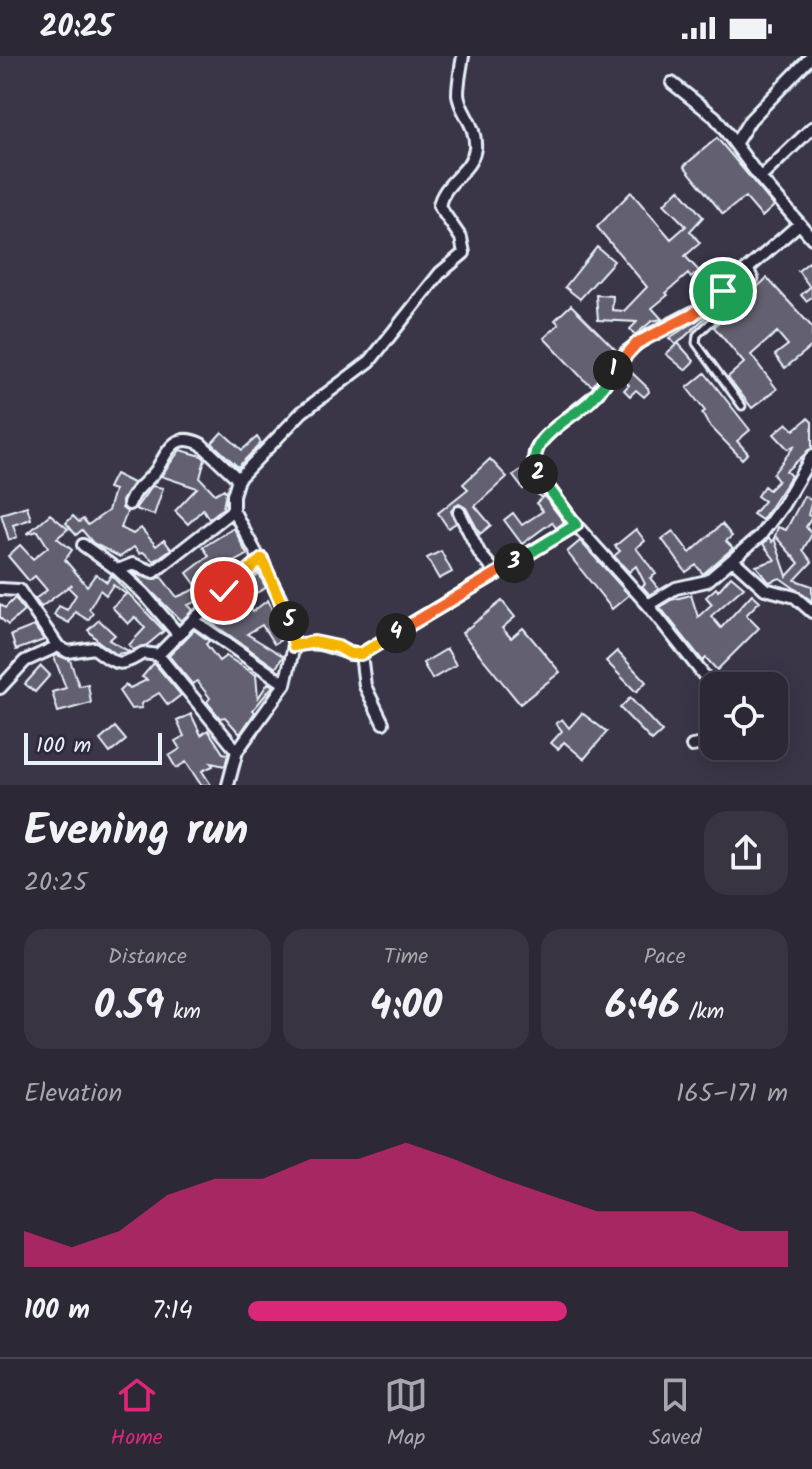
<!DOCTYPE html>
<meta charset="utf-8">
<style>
body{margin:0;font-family:Kalam,sans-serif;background:#383442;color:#f1f3f6;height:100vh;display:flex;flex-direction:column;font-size:30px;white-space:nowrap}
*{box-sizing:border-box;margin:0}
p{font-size:26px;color:#a6a6ad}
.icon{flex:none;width:44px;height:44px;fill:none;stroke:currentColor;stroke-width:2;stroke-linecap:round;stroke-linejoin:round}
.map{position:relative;height:729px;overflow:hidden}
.panel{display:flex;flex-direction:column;background:#2c2836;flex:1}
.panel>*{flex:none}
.controls{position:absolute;left:700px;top:616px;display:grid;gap:16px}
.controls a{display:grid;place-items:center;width:88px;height:88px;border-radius:16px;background:#2c2836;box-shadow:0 4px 20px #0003,0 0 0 2px #484451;font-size:40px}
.scale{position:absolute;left:24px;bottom:20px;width:138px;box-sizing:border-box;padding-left:8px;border:4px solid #e8f1f8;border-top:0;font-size:22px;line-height:28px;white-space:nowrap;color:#e8f1f8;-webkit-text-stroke:6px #2f2a3d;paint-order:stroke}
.pin{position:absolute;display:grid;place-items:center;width:68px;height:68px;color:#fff;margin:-34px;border:4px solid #fff;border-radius:50%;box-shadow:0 2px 8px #0007}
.km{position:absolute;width:40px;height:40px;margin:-20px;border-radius:50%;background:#222;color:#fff;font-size:22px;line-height:40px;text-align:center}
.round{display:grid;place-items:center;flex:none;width:84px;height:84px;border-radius:24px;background:#383442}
.headline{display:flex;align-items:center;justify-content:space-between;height:136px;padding:0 24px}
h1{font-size:44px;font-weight:600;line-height:60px}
.figures{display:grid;grid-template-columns:repeat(3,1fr);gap:12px;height:136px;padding:8px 24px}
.figures div{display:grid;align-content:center;border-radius:20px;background:#383442;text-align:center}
.figures b{font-size:40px;font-weight:600}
.figures small{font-size:22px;font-weight:400}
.figures p{font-size:22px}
.chart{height:224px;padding:16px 24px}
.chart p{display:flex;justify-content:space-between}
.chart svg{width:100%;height:144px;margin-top:8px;fill:#db2777;opacity:.7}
ul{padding:0 24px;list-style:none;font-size:26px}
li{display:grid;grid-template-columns:128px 96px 1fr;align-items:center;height:60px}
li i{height:20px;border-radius:10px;background:#db2777}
.status{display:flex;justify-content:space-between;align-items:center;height:56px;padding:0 40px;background:#2c2836;direction:ltr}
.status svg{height:22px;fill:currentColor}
.dock{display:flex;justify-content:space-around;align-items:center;height:112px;border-top:2px solid #484451;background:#2c2836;font-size:22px;color:#a6a6ad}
.dock a{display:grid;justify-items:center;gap:4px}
.dock .selected{color:#db2777}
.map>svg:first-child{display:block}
</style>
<div class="status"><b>20:25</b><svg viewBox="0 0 49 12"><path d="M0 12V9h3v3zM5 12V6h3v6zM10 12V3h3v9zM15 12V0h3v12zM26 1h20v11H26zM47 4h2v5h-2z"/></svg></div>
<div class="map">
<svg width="812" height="729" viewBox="0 0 812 729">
<rect width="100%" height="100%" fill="#3a3648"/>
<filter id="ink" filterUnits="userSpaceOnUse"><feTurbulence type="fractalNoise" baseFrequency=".0125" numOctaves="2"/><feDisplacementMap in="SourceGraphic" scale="16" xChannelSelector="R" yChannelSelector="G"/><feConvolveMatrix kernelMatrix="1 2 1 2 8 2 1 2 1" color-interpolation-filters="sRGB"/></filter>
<g filter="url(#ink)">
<path fill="#636171" stroke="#e8f1f8" stroke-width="2" d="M717,82L774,150L762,161L745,141L723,158L684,110Z
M679,133L703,161L690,175L700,187L685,200L699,215L691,222L688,218L666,237L668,239L652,252L662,263L652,265L635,279L630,273L637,266L598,264L596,239L613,240L612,254L624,255L647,231L597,171L631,136L671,183L686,170L664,148Z
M597,191L614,205L580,243L565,231Z
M809,206L812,209V241L806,245L801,239L810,231L798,215Z
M767,222L812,271V290L785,312L775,299L788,289L777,276L751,299L777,333L752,352L728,321L744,307L714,271Z
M727,241L676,289L669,282L710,256Z
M571,249L617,295L599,317L601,318L593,330L584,324L544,282L559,268L555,264Z
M678,287L694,305L685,314L666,298Z
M628,313L648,332L649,336L644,341L636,334L630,340L624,334L629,329L620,320Z
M705,317L750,374L737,385L748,397L742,403L708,368L702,357L705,355L687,332Z
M808,362L812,366V392L786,415L791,420L762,464L753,458L764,445L757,440L764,430L769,434L778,425L773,418L795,389L788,393L774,378L787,367L794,374Z
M222,376L242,394L257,381L261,387L238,411L212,387Z
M180,394L202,400L205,403L200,422L215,438L224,433L226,436L223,452L209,463L203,453L188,468L175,455L197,432L161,420Z
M490,403L507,421L475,450L491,469L480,478L466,452L459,448L451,455L456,467L448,472L438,457L468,433L463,428Z
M525,411L544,439L541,442L529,428L523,433L513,420Z
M115,418L133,427L122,445V452L127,456L121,472L133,478L141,472L156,490L164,484L171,493L154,505L143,496L140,498L134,491L120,501L93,487L82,474L76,479L66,467L73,460L79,466L83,463L88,469L108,455L114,434L108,432Z
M152,430L163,432L154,459L135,453Z
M544,440L564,466L556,472L552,466L522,488L504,464L513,457L522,469L543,455L536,447Z
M804,440L812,445L808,459L812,461L806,471L812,478L803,494L812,506L795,524L812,530V545L780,522L769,526L756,510L775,504L763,488L769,482L772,486L774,482L787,520L799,507L775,480L778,471L786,474Z
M27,450L31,463L13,469L17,481L9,484L1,458Z
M50,458L68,473L57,482L72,494L65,504L87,530L96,518L107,526L111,519L164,575L147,589L133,594L129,589L145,572L135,561L128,568L112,551L126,538L113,529L106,539L100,534L89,553L93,557L88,564L75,556L69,567L54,559L59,550L67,554L76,539L69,532L72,528L41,551L35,543L47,534L35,520L29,525L8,500L20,489L33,503L48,491L38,475L27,478Z
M722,468L732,480L726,485L733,492L703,518L696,509L686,516L662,483L673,475L690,497Z
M234,472L247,499L227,510L233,518L207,541L188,549L193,554L181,565L133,517L152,524L161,521L177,541L198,532L187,517L209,500L203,491Z
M636,473L645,485L636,492L656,518L650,522L659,533L650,539L642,530L645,528L636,510L629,516L614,500L620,495L615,490Z
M580,485L629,539L612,553L567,496Z
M441,495L452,516L439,523L427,502Z
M259,518L266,532L244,543L252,556L268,544L284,582L274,588L262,569L247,578L283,600L276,612L206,563Z
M731,520L744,531L711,560L721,572L752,538L760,545L746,559L759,572L717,614L706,602L703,605L660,551L671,544L691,539L698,561L712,548L706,541L716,532L718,535Z
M15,542L24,555L8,569L0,562V548L5,552Z
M502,545L515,561L502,572L511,582L523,572L560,616L520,648L462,577Z
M99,564L115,579L109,584L130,596L116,598L98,585L88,574Z
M34,570L44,584L16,594L11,579Z
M194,574L209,585L206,588L219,605L226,600L256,619L258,642L268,627L273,630L253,654L255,656L240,678L225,661L220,662L207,646L210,642L197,625L192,628L169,600Z
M447,593L456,609L432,623L423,607Z
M617,595L646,626L636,636L606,605Z
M57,599L70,604L79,630L88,628L91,647L58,656L52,636L66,632L54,601Z
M154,607L181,639L168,649L159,637L141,648L142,652L131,653L119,635L126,629L130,632L147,624L142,621Z
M41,610L50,619L35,636L25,628Z
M630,642L662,676L652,685L620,652Z
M582,657L607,676L584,703L564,686L558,693L551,687L562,675L556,667L562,663L569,672Z
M191,658L201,679L208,674L223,697L228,698L225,710L211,707L213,710L202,715L211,729H201L186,706L176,712L169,700L180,693L175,685L184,680L177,665Z
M115,671L126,684L110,697L100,684Z"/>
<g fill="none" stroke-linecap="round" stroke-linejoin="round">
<g stroke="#e8f1f8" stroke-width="11">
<path id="lane" d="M742,350L696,287L697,279L752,227L755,223L750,213"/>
</g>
<g stroke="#e8f1f8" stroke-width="16">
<path id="street" d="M812,0L750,64L735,88L760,122L812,182
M672,27L715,61L735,88
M760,122L812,72
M129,448C135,432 148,426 157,413C168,395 174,375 201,388L238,423
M459,456L480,498L497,518
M83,489L118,514L133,508L154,516L233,454
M733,504L765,533L795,541L812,556
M118,514L144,538L178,578
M0,533L19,534L58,590
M648,549L676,532L707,525L760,480L783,449L812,400
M193,564L285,628
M294,590C327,581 334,598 361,598L576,469
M361,598L365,630L383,667
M158,599L237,695
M0,632L25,605L58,590L68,596L94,592C117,609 119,612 143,597L158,599L193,564L262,503
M714,632L648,549L576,469L539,419L534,404L535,396L541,385L556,371L598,337L626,296L651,278L705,250L799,168
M692,690L714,686
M228,729L237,695L285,628L294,590L290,567L280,541L233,454V439L238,423L302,356L370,305L440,217L464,197L461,182L439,150C443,126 472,116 475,92C477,68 459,56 458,38C458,26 461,12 463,0"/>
</g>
<use href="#lane" stroke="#2f2a3d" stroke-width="5"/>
<use href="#street" stroke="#2f2a3d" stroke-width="10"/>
</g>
</g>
<g fill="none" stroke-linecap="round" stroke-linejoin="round" filter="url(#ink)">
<g stroke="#fff" stroke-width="16">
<path id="split-1" d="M613,314L637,287L692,259L723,235"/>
</g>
<g stroke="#fff" stroke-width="16">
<path id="split-2" d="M538,418C522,383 570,364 590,345C599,336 607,325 613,314"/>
</g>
<g stroke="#fff" stroke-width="16">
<path id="split-3" d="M514,507L576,469L538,418"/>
</g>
<g stroke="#fff" stroke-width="16">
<path id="split-4" d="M396,577L514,507"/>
</g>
<g stroke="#fff" stroke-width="16">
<path id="split-5" d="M289,565L294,590L314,586L338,591L350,598H361L396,577"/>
</g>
<g stroke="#fff" stroke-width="16">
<path id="split-6" d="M224,535L262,503L289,565"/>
</g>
<use href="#split-1" stroke="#f0652b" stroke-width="10"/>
<use href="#split-2" stroke="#22a559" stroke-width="10"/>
<use href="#split-3" stroke="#22a559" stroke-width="10"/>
<use href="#split-4" stroke="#f0652b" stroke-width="10"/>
<use href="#split-5" stroke="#f5b400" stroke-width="10"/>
<use href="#split-6" stroke="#f5b400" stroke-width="10"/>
</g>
</svg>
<div class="controls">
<a><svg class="icon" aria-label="locate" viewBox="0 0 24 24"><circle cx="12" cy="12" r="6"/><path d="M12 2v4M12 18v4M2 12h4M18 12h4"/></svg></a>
</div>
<div class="scale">100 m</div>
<div class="pin" style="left:723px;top:235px;background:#1e9e55"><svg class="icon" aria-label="arrive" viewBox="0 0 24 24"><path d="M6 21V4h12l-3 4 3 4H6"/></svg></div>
<div class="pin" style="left:224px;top:535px;background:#d93025"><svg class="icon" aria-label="check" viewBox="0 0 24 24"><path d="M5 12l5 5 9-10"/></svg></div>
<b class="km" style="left:613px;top:314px">1</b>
<b class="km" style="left:538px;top:418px">2</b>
<b class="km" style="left:514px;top:507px">3</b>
<b class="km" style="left:396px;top:577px">4</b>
<b class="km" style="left:289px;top:565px">5</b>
</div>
<section class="panel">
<div class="headline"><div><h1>Evening run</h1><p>20:25</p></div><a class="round"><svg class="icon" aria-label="share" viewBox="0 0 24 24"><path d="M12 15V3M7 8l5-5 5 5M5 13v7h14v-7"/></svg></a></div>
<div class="figures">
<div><p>Distance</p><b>0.59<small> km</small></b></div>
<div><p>Time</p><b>4:00</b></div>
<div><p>Pace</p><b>6:46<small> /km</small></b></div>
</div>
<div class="chart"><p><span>Elevation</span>165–171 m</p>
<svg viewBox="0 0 160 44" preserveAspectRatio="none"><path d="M0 44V33L10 38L20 33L30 22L40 17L50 17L60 11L70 11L80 6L90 11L100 17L110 22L120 27L130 27L140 27L150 33L160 33V44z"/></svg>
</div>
<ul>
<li><b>100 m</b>7:14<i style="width:59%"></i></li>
</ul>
</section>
<nav class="dock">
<a class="selected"><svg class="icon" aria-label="home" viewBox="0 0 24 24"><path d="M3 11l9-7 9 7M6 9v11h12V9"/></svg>Home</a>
<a><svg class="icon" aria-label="map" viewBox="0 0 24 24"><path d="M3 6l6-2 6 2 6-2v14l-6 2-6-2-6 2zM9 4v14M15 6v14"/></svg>Map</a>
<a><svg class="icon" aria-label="saved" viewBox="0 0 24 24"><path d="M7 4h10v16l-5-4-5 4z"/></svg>Saved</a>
</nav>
